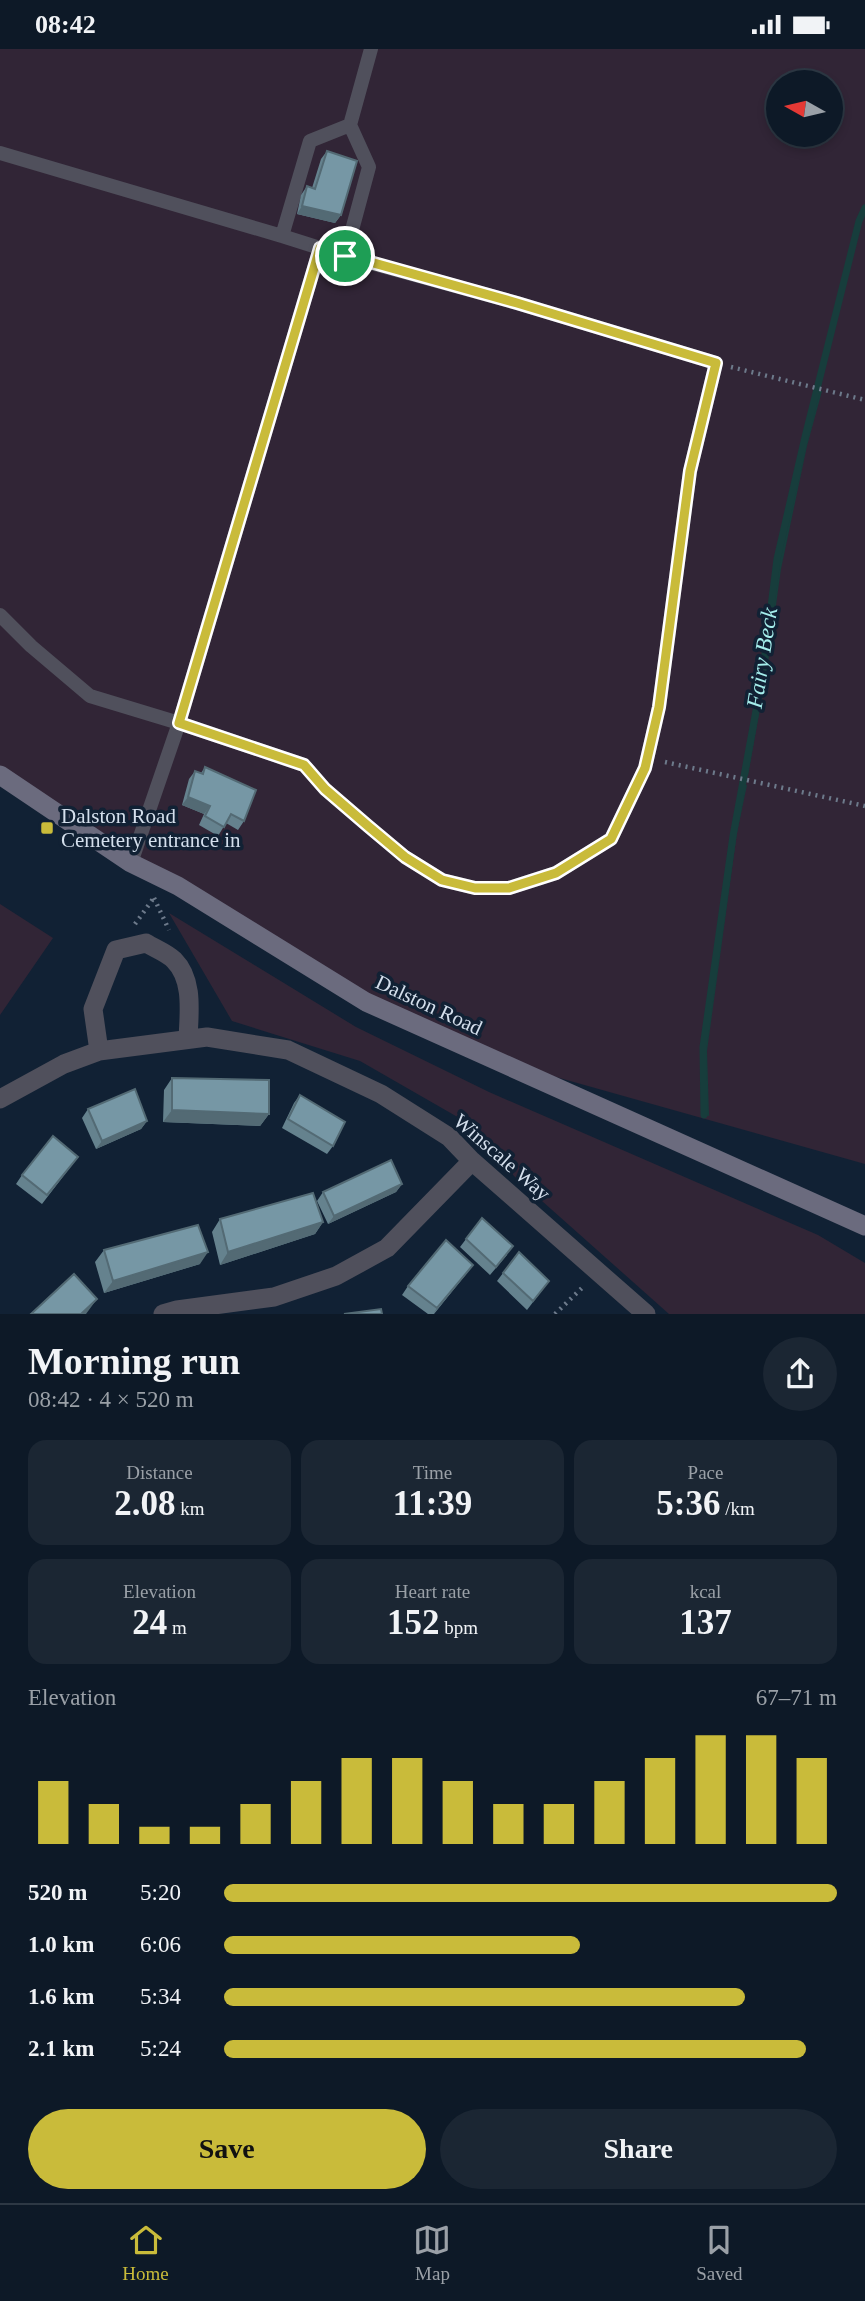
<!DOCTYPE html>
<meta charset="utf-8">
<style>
body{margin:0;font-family:Georgia,serif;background:#1b2633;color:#f1f3f6;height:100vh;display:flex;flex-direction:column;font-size:26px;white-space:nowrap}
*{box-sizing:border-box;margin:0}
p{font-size:23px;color:#9aa0a7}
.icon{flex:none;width:38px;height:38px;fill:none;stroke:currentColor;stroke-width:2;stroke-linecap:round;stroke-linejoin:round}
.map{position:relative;height:1265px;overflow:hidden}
.sheet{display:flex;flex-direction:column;background:#0d1927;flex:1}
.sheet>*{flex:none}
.needle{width:46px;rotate:278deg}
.controls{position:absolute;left:766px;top:21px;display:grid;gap:14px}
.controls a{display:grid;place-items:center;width:77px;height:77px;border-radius:50%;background:#0d1927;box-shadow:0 4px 10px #0003,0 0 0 2px #2d3844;font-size:35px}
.pin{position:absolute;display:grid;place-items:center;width:60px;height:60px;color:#fff;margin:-30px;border:4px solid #fff;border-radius:50%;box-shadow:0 2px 7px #0007}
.round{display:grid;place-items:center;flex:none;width:74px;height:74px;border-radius:37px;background:#1b2633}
.head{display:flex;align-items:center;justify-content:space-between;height:119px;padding:0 28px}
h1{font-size:38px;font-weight:700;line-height:52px}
.metrics{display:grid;grid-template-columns:repeat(3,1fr);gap:10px;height:119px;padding:7px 28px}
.metrics div{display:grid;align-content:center;border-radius:18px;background:#1b2633;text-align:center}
.metrics b{font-size:35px;font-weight:700}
.metrics small{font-size:19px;font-weight:400}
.metrics p{font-size:19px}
.chart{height:196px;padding:14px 28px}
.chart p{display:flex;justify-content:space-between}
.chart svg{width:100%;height:126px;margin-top:7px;stroke:#c9bb3a;stroke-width:6}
.cta{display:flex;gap:14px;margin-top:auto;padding:14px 28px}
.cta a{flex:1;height:80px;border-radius:42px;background:#c9bb3a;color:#111;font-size:28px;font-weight:700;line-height:80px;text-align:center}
.cta a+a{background:#1b2633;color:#f1f3f6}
ul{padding:0 28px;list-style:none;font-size:23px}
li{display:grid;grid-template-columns:112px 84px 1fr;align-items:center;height:52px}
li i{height:18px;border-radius:9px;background:#c9bb3a}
.status{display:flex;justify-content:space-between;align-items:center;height:49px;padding:0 35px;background:#0d1927;direction:ltr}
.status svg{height:19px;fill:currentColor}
.tabs{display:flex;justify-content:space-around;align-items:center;height:98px;border-top:2px solid #2d3844;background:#0d1927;font-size:19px;color:#9aa0a7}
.tabs a{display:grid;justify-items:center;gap:4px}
.tabs .selected{color:#c9bb3a}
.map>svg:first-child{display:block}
</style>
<div class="status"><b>08:42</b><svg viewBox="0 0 49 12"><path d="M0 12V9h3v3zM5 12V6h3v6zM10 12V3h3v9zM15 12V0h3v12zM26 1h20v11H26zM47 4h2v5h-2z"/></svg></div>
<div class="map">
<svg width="865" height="1265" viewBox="0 0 865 1265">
<rect width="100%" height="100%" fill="#112134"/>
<path fill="#312536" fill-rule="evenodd" d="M0,0H865V1115L496,1011L366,953L0,719ZM779,33H831V86H779Z
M0,855L53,889L0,966Z
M169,864L356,978L489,1043L818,1186L865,1214V1265H669L515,1128L461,1070L360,1012L232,972Z"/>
<path fill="#173d3c" d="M816,342H822L807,397L781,520L767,621L748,727L744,726L762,629L777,510Z
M743,736H747L737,784L707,1002L709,1067L704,1066L703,1060V998Z"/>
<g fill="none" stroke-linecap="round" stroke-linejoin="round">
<path stroke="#173d3c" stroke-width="7" d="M704,1066L703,998L733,787L762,629L777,510L805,388L859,172L865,159"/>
<path stroke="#6d7a8b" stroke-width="4.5" stroke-dasharray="2 5" stroke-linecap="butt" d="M731,318L865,351
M665,713L865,757
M154,849L169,881
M135,875L153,850
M555,1265L585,1236"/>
<path stroke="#50505c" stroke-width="14" d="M350,76L371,0
M0,104L282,187L345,207L517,254L716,314L690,422L659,658L645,719L611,790L556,824L509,839H475L442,831L405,808L368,777L325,740L304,716L179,674L320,199
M282,187L310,92L350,76L369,118L345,207
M0,566L31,597L90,647L179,674L131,814"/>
<path stroke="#50505c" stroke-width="19" d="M99,1002L93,960L116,901L146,894C154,899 167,904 174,911C194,931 189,964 188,990
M0,1050L64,1015L99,1002L207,988L288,1001L381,1045L449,1088L472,1112L646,1265
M163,1265L177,1261L274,1248L336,1227L387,1199L472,1112"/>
<path stroke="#6b6b7e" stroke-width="19" d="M0,726L131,814L178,837L366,953L865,1177"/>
</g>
<path fill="#65828e" d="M327,102L341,166L335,174L297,165L301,146L307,137L312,139L321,110Z
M205,718L244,772L238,781L226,774L218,787L199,776L204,765L182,756L189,730L195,722L201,724Z
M172,1029L269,1065L260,1077L163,1073L164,1041Z
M300,1046L333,1097L327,1105L282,1079L294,1054Z
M88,1060L147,1072L141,1080L96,1100L82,1069Z
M78,1108L42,1155L16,1135L22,1126Z
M402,1135L396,1143L328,1175L317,1152L323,1143Z
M482,1169L507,1206L490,1226L460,1198Z
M220,1170L323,1173L315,1185L220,1216L212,1183Z
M104,1201L200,1215L104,1244L95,1213Z
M519,1203L543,1240L527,1261L497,1232Z
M467,1224L434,1265H428L402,1246L408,1237Z"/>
<path fill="#536a74" d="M302,157L341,166L335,174L297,165Z
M188,748L210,757L204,765L182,756Z
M172,1061L269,1065L260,1077L163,1073Z
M147,1072L141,1080L96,1100L102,1092Z
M402,1135L396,1143L328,1175L334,1167Z
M323,1173L315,1185L220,1216L228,1203Z
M208,1203L200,1215L104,1244L113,1232Z
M473,1216L467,1224L433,1265L437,1259Z
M97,1250L86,1265H81Z"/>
<path fill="#7697a5" stroke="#536a74" stroke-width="2" d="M327,102L357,112L341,166L302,157L307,137L315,140Z
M205,718L256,741L244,772L231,765L224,778L205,767L210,757L188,748L195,722L203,725Z
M172,1029L269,1031V1065L172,1061Z
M135,1040L147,1072L102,1092L88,1060Z
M300,1046L345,1073L333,1097L288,1070Z
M53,1087L78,1108L47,1146L22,1126Z
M391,1111L402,1135L334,1167L323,1143Z
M313,1144L323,1173L228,1203L220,1170Z
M482,1169L513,1197L496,1218L466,1190Z
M198,1176L208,1203L113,1232L104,1201Z
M446,1191L473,1216L437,1259L408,1237Z
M519,1203L549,1232L533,1252L503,1224Z
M74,1225L97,1250L81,1265H31Z
M381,1260L382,1265H344Z"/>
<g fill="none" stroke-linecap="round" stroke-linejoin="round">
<g stroke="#fff" stroke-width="14">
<path id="route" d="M320,199L517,254L716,314L690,422L659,658L645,719L611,790L556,824L509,839H475L442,831L405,808L368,777L325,740L304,716L179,674Z"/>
</g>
<use href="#route" stroke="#c9bb3a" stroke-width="9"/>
</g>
<rect fill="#c9bb3a" stroke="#112134" stroke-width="2.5" x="40" y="772" width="14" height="14" rx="3.5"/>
<g text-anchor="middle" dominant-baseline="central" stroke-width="7" stroke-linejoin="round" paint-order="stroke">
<g font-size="21" fill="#d4dfec" stroke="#112134" text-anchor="start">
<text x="61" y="767">Dalston Road<tspan x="61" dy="24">Cemetery entrance in</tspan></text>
</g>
<g font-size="21" fill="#d4dfec" stroke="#112134">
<text transform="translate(429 956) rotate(25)">Dalston Road</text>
<text transform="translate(502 1108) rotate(41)">Winscale Way</text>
</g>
<g font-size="23" font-style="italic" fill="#a5eeec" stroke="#112134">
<text transform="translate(762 609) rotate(-81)">Fairy Beck</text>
</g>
</g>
</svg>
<div class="controls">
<a><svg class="needle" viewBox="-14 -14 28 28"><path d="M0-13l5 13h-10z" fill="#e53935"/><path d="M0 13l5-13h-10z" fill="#9aa0a7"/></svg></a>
</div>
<div class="pin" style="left:345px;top:207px;background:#1e9e55"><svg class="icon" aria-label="arrive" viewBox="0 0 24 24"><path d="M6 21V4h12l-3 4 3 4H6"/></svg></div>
</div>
<section class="sheet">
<div class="head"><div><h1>Morning run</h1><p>08:42 · 4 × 520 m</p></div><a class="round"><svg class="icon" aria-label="share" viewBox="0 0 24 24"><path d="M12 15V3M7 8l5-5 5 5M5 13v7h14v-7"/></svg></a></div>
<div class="metrics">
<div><p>Distance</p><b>2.08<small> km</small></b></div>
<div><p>Time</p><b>11:39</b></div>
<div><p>Pace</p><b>5:36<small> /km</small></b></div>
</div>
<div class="metrics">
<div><p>Elevation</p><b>24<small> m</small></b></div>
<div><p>Heart rate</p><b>152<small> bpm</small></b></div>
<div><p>kcal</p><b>137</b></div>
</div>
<div class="chart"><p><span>Elevation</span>67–71 m</p>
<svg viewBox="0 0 160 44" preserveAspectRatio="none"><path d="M5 44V22M15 44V30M25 44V38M35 44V38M45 44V30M55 44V22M65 44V14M75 44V14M85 44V22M95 44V30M105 44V30M115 44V22M125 44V14M135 44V6M145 44V6M155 44V14"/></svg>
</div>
<ul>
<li><b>520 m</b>5:20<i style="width:100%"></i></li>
<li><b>1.0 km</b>6:06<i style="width:58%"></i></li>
<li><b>1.6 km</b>5:34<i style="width:85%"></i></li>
<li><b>2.1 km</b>5:24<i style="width:95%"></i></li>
</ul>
<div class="cta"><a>Save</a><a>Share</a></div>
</section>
<nav class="tabs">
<a class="selected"><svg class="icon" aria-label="home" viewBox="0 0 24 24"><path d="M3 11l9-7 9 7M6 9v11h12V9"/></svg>Home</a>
<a><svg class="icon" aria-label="map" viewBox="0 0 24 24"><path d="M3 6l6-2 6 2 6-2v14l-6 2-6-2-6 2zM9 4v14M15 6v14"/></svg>Map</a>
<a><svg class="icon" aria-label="saved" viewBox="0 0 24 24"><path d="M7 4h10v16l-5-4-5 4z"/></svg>Saved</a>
</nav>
